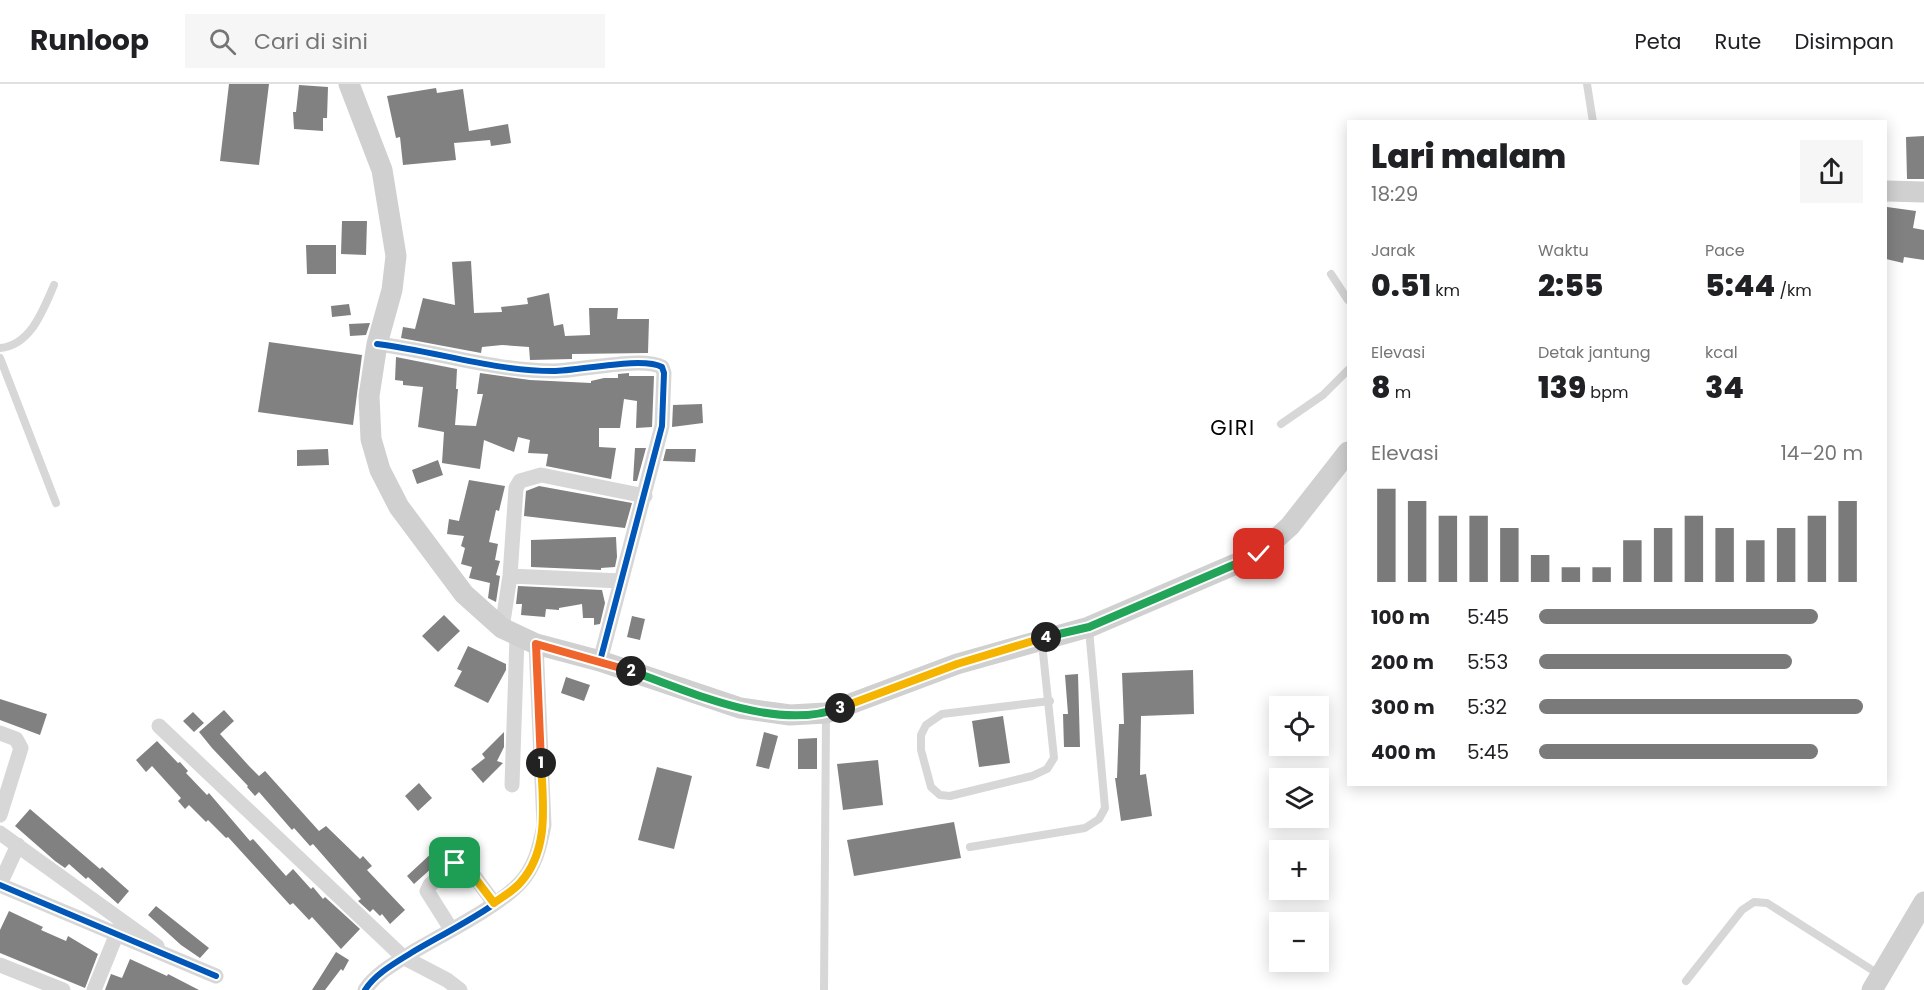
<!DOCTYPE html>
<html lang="id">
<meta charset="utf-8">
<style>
body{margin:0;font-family:Poppins,sans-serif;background:#f6f6f6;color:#202124;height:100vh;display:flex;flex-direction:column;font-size:22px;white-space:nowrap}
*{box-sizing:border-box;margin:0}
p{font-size:20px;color:#757577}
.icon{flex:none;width:33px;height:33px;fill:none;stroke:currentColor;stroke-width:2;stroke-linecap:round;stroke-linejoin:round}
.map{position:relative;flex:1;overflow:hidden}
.details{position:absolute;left:1347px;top:36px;width:540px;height:666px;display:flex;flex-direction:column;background:#fff;border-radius:0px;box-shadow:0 3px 15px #0003}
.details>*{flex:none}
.buttons{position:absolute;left:1269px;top:612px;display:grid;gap:12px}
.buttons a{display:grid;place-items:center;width:60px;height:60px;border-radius:0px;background:#fff;box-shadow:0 3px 15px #0003;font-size:30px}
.pin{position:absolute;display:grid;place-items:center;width:51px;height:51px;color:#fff;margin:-26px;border-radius:12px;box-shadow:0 3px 9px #0006}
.km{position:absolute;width:30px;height:30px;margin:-15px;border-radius:50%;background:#222;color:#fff;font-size:16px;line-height:30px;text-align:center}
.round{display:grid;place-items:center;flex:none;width:63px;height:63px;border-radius:0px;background:#f6f6f6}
.overview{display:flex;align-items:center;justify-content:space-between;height:102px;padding:0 24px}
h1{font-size:33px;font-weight:800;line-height:45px}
.figures{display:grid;grid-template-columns:repeat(3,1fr);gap:9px;height:102px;padding:6px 24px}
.figures div{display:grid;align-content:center}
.figures b{font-size:30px;font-weight:800}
.figures small{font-size:16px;font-weight:400}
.figures p{font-size:16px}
.chart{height:168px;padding:12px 24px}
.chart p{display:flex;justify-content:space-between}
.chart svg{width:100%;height:108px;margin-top:6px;stroke:#7a7a7a;stroke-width:6}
ul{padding:0 24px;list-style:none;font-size:20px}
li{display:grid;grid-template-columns:96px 72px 1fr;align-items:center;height:45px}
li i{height:15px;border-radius:8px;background:#7a7a7a}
header{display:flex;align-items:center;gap:36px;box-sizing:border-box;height:84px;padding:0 30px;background:#fff;border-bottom:2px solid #e0e0e0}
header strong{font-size:28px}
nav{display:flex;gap:33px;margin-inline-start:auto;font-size:21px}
.search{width:420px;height:54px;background:#f6f6f6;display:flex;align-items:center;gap:15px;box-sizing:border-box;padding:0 21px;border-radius:0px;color:#757577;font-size:22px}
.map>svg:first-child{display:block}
</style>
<header>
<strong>Runloop</strong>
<div class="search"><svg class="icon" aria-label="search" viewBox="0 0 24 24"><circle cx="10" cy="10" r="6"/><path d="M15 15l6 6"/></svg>Cari di sini</div>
<nav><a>Peta</a><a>Rute</a><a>Disimpan</a></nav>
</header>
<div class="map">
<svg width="1924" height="906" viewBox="0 0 1924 906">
<rect width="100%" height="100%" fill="#fff"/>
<path fill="#818181" d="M229,0H269L259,81L220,77Z
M299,1L328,3L327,34H323V47L294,45L293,28H296Z
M436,4L437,9L463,5L469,47L508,40L511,59L491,62L490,56L454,59L456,76L403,81L400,53L396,54L387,12Z
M1924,52V95H1907L1906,53Z
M1887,123L1916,127L1913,144L1924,146V176L1904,173L1903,179L1886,175Z
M342,137H367L366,171L341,170Z
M306,161H336V190H307Z
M471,177L474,229L502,228L501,223L528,220L527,214L549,209L554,242L563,240L565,252L590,251L589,224H618L617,235H649L648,269L572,270V275L530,276L529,263L502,261L482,263L481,269L401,254L403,243L415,245L423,214L455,221L452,178Z
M349,220L351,231L332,233L331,222Z
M370,239L366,251L350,252L349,240Z
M269,258L362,271L353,341L258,328Z
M396,273L457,285L456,305H458L455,341L476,342L483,310H477L480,289L530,296L591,299V297L604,294H618V290L629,289V292H654L652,343L636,344L637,317L624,315L620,344H599V363L616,364L611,395L546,382L548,370L528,369L530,356L518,353L514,368L484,356L480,385L442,379L444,348L418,343L423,303L403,301V297L395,296Z
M702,320L703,339L672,343L673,321Z
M635,364H646L637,397H633Z
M328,365L329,381L297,382V366Z
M666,365H696L695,378L663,377Z
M438,376L443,391L417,400L412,386Z
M469,396L505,402L499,427L496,426L489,458L498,460L495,476L500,477L496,491L500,492L496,518L488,514L490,499L469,494L472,483L461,480L465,464L461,462L464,452L447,450L449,435L459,437Z
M539,402L632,419L625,444L524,432L526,407Z
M616,453L617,473L615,483L601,484V486L531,483V456Z
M518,502L602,506L605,519L600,540L594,541V534H583L582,520L559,524V526L546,525L545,533L521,531L522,520H516Z
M444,531L460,547L438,568L422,552Z
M632,532L645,535L640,556L627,553Z
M468,562L506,580V586L488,619L454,602L462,587L457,585Z
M1193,586L1194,630L1141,632L1140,691L1146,690L1152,732L1121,737L1115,694H1117L1119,640H1124L1122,589Z
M1078,590L1080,663H1064L1063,630H1068L1065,591Z
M566,593L590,601L584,617L561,609Z
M0,615L47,630L40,651L0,636Z
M224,626L234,637L220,650L249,682L259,692L265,687L319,747L326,742L360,775L363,772L372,782L367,786L405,826L390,840L382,830L380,832L373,825L370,828L358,817L361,815L313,760L310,762L294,744L292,746L259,708L255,712L247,703L248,702L212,664L199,648Z
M193,628L204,639L194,648L183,637Z
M1003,632L1010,679L979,683L972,637Z
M504,648V663L497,677L503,679L483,699L471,685L485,674L482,670Z
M764,648L778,652L769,685L756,682Z
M817,654V685H798V655Z
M157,657L178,679L180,678L188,687L186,689L207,711L209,709L250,757L253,755L286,792L293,785L311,805L313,803L323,815L325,813L360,845L341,865L312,833L309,836L293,819L290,821L228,753L226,754L208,736L206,738L189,721L185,725L178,717L181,714L152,682L146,688L136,676Z
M878,676L883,721L843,726L837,680Z
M657,683L692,692L674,765L638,756Z
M419,699L432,714L418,727L405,712Z
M30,725L100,785L102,783L129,807L118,820L88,793L86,795L69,780L65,784L55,777L15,742Z
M954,738L961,774L854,792L847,756Z
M435,766L443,774L414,800L407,792Z
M156,822L209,864L200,874L181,861L148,831Z
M9,827L43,843L41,846L66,857L68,852L98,870L85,904L0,869V846Z
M336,868L349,876L343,887L341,885L325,906H312Z
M130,875L167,892L168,890L199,906H105L111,890L122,894Z"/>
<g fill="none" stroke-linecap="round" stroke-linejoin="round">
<path stroke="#d7d7d7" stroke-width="8" d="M1587,0L1593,38
M1331,190L1348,216
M0,264C31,261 43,226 54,201
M0,274L56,419
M1281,340L1323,311L1348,286
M1042,559L1054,674L1047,685L1032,692L950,712L940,711L931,703L921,666V651L926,641L942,630L1050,617
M970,763L1085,744L1099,735L1105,724L1089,545
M1686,897L1742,826L1754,818L1767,819L1880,891
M824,906L826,632"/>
<path stroke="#d7d7d7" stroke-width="15" d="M377,260C435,267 494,287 553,287C579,287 642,272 662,283L664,289L662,342L600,577
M510,492L621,497
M502,544L510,492L516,404L520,397L541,391L645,412
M159,642L403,873L447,896L460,906
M0,649L16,655L21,664L0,731
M512,701L517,553
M0,749L157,862
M0,800L18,761
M0,801L216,892
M451,845L427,807L430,801L455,779L466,781L494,819
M0,881L63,906
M94,906L120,842
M365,906C375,890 395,879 411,869C441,851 496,824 519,800C535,784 540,762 544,741L536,560"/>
<path stroke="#d0d0d0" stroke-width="21" d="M349,0L382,86L396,172L392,206L377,260L369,312L371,355L380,386L399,423L464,510L502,544L536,560L600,577L740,624L790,631L826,629L957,580L1089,543L1259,470L1290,442L1348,368
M1886,107L1924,108
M1872,906L1924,818"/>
<g stroke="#fff" stroke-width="10">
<path id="cycleway" d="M377,260C435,267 494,287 553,287C579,287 642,272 662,283L664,289L662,342L600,577
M0,801L216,892
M365,906C375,890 395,879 411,869C441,851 496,824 519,800C535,784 540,762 544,741L536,560"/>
</g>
<use href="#cycleway" stroke="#0057b8" stroke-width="6"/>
</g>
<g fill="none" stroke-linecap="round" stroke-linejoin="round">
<g stroke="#fff" stroke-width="12">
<path id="split-1" d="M455,779L465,781L494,819C502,813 513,807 520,799C550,766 543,719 541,679"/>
</g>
<g stroke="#fff" stroke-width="12">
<path id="split-2" d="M541,679L536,560L631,587"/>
</g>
<g stroke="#fff" stroke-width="12">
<path id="split-3" d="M631,587C692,608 776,648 840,624"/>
</g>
<g stroke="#fff" stroke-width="12">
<path id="split-4" d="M840,624L957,580L1046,553"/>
</g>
<g stroke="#fff" stroke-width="12">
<path id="split-5" d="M1046,553L1089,543L1259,470"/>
</g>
<use href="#split-1" stroke="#f5b400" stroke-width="8"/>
<use href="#split-2" stroke="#f0652b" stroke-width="8"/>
<use href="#split-3" stroke="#22a559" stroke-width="8"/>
<use href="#split-4" stroke="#f5b400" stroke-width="8"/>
<use href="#split-5" stroke="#22a559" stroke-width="8"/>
</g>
<g text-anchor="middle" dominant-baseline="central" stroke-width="6" stroke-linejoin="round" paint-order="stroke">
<g font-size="21" letter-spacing="1.5" fill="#000" stroke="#fff">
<text x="1233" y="343">GIRI</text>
</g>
</g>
</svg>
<div class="buttons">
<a><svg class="icon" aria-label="locate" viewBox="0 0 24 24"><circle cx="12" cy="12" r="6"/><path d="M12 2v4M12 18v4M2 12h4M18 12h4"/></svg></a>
<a><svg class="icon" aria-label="layers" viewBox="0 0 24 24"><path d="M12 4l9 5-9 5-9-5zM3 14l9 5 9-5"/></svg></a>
<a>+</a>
<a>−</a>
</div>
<div class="pin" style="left:455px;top:779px;background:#1e9e55"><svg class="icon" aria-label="arrive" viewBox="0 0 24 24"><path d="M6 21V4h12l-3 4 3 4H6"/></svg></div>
<div class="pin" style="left:1259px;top:470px;background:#d93025"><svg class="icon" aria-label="check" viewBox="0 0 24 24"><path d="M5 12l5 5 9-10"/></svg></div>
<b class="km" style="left:541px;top:679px">1</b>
<b class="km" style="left:631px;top:587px">2</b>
<b class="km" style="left:840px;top:624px">3</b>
<b class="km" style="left:1046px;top:553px">4</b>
<section class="details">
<div class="overview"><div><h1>Lari malam</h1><p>18:29</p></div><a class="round"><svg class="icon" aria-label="share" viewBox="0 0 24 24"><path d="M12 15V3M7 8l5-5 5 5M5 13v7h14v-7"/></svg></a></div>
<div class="figures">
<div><p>Jarak</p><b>0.51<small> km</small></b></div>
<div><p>Waktu</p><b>2:55</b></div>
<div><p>Pace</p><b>5:44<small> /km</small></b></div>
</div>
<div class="figures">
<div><p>Elevasi</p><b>8<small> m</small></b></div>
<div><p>Detak jantung</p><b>139<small> bpm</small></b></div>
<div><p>kcal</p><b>34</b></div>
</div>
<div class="chart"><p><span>Elevasi</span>14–20 m</p>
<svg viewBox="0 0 160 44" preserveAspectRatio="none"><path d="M5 44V6M15 44V11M25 44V17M35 44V17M45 44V22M55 44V33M65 44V38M75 44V38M85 44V27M95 44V22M105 44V17M115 44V22M125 44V27M135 44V22M145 44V17M155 44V11"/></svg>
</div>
<ul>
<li><b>100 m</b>5:45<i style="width:86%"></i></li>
<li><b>200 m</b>5:53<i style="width:78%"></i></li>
<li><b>300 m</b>5:32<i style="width:100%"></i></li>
<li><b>400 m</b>5:45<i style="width:86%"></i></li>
</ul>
</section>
</div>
